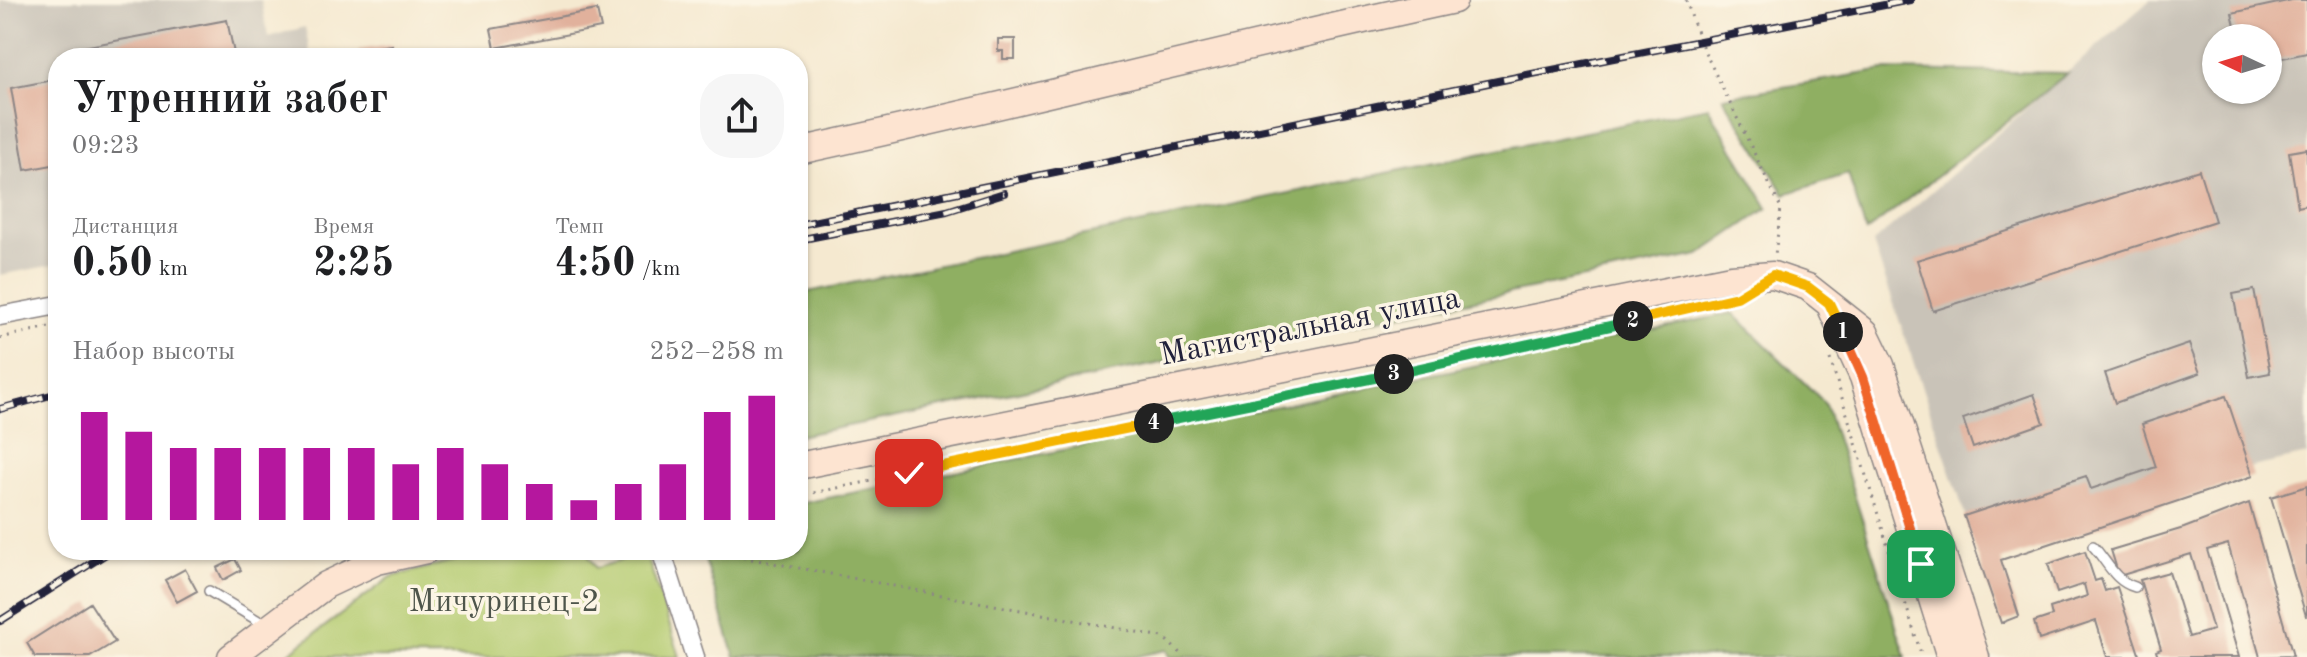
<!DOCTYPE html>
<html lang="ru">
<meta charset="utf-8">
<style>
body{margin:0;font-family:"Old Standard TT",serif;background:#f6f6f6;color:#202124;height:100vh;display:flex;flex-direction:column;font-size:30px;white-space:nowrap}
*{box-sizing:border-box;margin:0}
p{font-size:26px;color:#757577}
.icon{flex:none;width:44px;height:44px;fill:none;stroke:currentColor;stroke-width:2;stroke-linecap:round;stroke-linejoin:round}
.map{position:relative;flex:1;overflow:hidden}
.sheet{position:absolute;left:48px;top:48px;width:760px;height:512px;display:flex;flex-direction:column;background:#fff;border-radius:32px;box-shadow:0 2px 6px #0004}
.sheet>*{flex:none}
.needle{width:52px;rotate:274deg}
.tools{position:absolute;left:2202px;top:24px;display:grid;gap:16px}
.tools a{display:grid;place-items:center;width:80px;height:80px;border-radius:50%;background:#fff;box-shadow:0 2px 6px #0004;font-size:40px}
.pin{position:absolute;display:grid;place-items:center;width:68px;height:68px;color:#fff;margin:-34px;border-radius:16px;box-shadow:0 4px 12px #0006}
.km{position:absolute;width:40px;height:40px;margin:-20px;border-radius:50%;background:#222;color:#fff;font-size:22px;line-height:40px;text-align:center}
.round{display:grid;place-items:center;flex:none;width:84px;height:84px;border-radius:32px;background:#f6f6f6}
.summary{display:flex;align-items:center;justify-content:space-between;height:136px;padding:0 24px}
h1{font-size:44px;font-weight:700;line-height:60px}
.figures{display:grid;grid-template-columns:repeat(3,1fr);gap:12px;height:136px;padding:8px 24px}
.figures div{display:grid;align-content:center}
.figures b{font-size:40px;font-weight:700}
.figures small{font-size:22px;font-weight:400}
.figures p{font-size:22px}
.chart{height:224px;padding:16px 24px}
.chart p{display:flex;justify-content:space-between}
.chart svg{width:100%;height:144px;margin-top:8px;stroke:#b5179e;stroke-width:6}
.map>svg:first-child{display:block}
</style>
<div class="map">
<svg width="2307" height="657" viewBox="0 0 2307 657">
<rect width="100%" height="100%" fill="#fcf5e5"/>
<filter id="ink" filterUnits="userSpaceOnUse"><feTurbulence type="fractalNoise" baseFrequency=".0125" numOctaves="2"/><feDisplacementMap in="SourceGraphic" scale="16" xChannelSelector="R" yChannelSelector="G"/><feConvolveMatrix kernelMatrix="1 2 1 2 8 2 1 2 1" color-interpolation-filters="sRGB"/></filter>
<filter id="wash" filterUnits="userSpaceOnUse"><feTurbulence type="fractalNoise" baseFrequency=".006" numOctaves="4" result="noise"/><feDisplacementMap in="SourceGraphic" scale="32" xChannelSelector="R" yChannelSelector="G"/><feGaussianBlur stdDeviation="1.8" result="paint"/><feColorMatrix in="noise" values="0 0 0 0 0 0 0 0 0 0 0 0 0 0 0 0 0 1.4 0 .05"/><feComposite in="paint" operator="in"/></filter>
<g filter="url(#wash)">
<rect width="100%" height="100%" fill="#f5e9d0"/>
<path fill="#c9c3b8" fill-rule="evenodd" d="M0,0H261L268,37L305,27L311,58H58V264L0,275Z
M2150,0H2307V455L1970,529L1873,243ZM2216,38H2268V90H2216Z"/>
<path fill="#b4cb6f" stroke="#6b7655" stroke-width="2" d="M496,550H585L596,568L646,553L680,657H284L391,577Z"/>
<path fill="#8faf62" stroke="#58684e" stroke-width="2" d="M1884,70L2068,73L1866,232L1848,174L1785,194L1723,97Z
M1708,107L1768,208L1699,255L798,436V294Z
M1733,313L1825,403L1906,657H1170L1167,650L1134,657H735L702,550H798V504Z"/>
<g id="blocks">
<path fill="#e1b19c" d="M2292,0H2307V53L2268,61V38H2238L2232,13Z
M597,10L601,28L495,48L491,29Z
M227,20L235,58H85L83,47Z
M998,39H1015V59H1003V51H998Z
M392,45L394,58H360L358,50Z
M58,79V164L25,170L11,88Z
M2307,149V205L2298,207L2289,152Z
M2199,170L2215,221L1933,311L1917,260Z
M2254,290L2270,373L2249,377L2233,294Z
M2189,344L2200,373L2115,403L2105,373Z
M2034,394L2044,423L1973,448L1963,419Z
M2226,396L2253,476L2001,560L2019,616L2001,623L1964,516L2086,476L2091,489L2156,467L2142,424Z
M2307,486V616H2306L2271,497Z
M2249,503L2293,656L2260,657L2228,544L2207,550L2239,657H2158L2156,651L2161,649L2140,580L2169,572L2189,637L2213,630L2191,554L2119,576L2111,550L2184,528Z
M2085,551L2095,581L2101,579L2105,591L2117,587L2140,657H2107L2096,621L2039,640L2034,622L2052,616L2050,608L2087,596L2084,584L2057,593L2048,564Z
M235,559L241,570L223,580L217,568Z
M185,569L197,591L177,602L165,580Z
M90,603L115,642L90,657H35L27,643Z"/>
</g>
</g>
<g filter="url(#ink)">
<use href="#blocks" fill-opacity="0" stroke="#8c8686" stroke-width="2"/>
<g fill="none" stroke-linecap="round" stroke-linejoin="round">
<g stroke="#8c8686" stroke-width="12">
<path id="lane" d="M317,57V58
M2093,546C2107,561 2114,581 2135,587
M209,591L267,626"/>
</g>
<g stroke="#8c8686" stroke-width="21">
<path id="street" d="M0,316L58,305
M661,550L695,657"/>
</g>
<g stroke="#8c8686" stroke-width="29">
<path id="secondary" d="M798,151C1017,104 1234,47 1454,0
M1832,310L1863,377L1950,657
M798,466L1731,278L1773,275L1808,287L1865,332L1881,365L1976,657
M231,657L326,585L377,561L426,550"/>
</g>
<path stroke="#8c8686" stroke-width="3" stroke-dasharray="2 6" stroke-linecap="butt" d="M1686,0L1700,42L1781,208L1775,255
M0,338L58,325
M1830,359L1922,657
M798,496L1464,360L1634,321
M704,550L1163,637L1184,657"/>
<use href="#lane" stroke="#fff" stroke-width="9"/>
<use href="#street" stroke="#fff" stroke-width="18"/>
<use href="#secondary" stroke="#fde4d1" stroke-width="26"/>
<g stroke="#22223b" stroke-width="8">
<path id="rail" d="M798,225L1527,75L1910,0
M798,240L947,211L1004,193
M0,409L58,393
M0,621L112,550"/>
</g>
<use href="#rail" stroke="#fcf5e5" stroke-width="5" stroke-dasharray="15" stroke-linecap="butt"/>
</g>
</g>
<g fill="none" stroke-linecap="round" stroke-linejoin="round" filter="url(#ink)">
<g stroke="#fff" stroke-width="16">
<path id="split-1" d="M1843,332L1863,377L1921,564"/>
</g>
<g stroke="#fff" stroke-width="16">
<path id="split-2" d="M1633,321L1737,297L1773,275L1808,287L1829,303L1843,332"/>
</g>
<g stroke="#fff" stroke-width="16">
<path id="split-3" d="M1394,374L1633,321"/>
</g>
<g stroke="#fff" stroke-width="16">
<path id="split-4" d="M1154,423L1394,374"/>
</g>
<g stroke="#fff" stroke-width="16">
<path id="split-5" d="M909,473L1154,423"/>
</g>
<use href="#split-1" stroke="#f0652b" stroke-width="10"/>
<use href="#split-2" stroke="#f5b400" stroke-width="10"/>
<use href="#split-3" stroke="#22a559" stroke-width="10"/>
<use href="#split-4" stroke="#22a559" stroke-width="10"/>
<use href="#split-5" stroke="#f5b400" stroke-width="10"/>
</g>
<g text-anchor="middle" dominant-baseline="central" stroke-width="7" stroke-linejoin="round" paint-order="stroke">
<g font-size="32" fill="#22223b" stroke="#fcf5e5">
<text transform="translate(1310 328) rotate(-11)">Магистральная улица</text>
</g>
<g font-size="32" fill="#4e554b" stroke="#fcf5e5">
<text x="504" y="603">Мичуринец-2</text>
</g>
</g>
</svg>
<div class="tools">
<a><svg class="needle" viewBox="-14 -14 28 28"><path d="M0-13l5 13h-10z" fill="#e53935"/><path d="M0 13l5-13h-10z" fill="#757577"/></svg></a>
</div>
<div class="pin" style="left:1921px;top:564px;background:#1e9e55"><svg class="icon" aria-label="arrive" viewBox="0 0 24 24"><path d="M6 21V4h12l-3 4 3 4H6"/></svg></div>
<div class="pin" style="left:909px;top:473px;background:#d93025"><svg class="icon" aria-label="check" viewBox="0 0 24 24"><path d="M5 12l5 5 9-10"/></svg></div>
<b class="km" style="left:1843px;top:332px">1</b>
<b class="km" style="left:1633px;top:321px">2</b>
<b class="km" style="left:1394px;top:374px">3</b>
<b class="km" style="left:1154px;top:423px">4</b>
<section class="sheet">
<div class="summary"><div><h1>Утренний забег</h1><p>09:23</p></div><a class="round"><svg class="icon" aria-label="share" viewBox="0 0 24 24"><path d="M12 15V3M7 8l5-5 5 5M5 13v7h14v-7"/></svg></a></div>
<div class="figures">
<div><p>Дистанция</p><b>0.50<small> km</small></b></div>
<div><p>Время</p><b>2:25</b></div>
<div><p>Темп</p><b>4:50<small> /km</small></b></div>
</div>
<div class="chart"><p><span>Набор высоты</span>252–258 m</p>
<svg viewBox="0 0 160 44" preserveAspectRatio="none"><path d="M5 44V11M15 44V17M25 44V22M35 44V22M45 44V22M55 44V22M65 44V22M75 44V27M85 44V22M95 44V27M105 44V33M115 44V38M125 44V33M135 44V27M145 44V11M155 44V6"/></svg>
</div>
</section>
</div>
